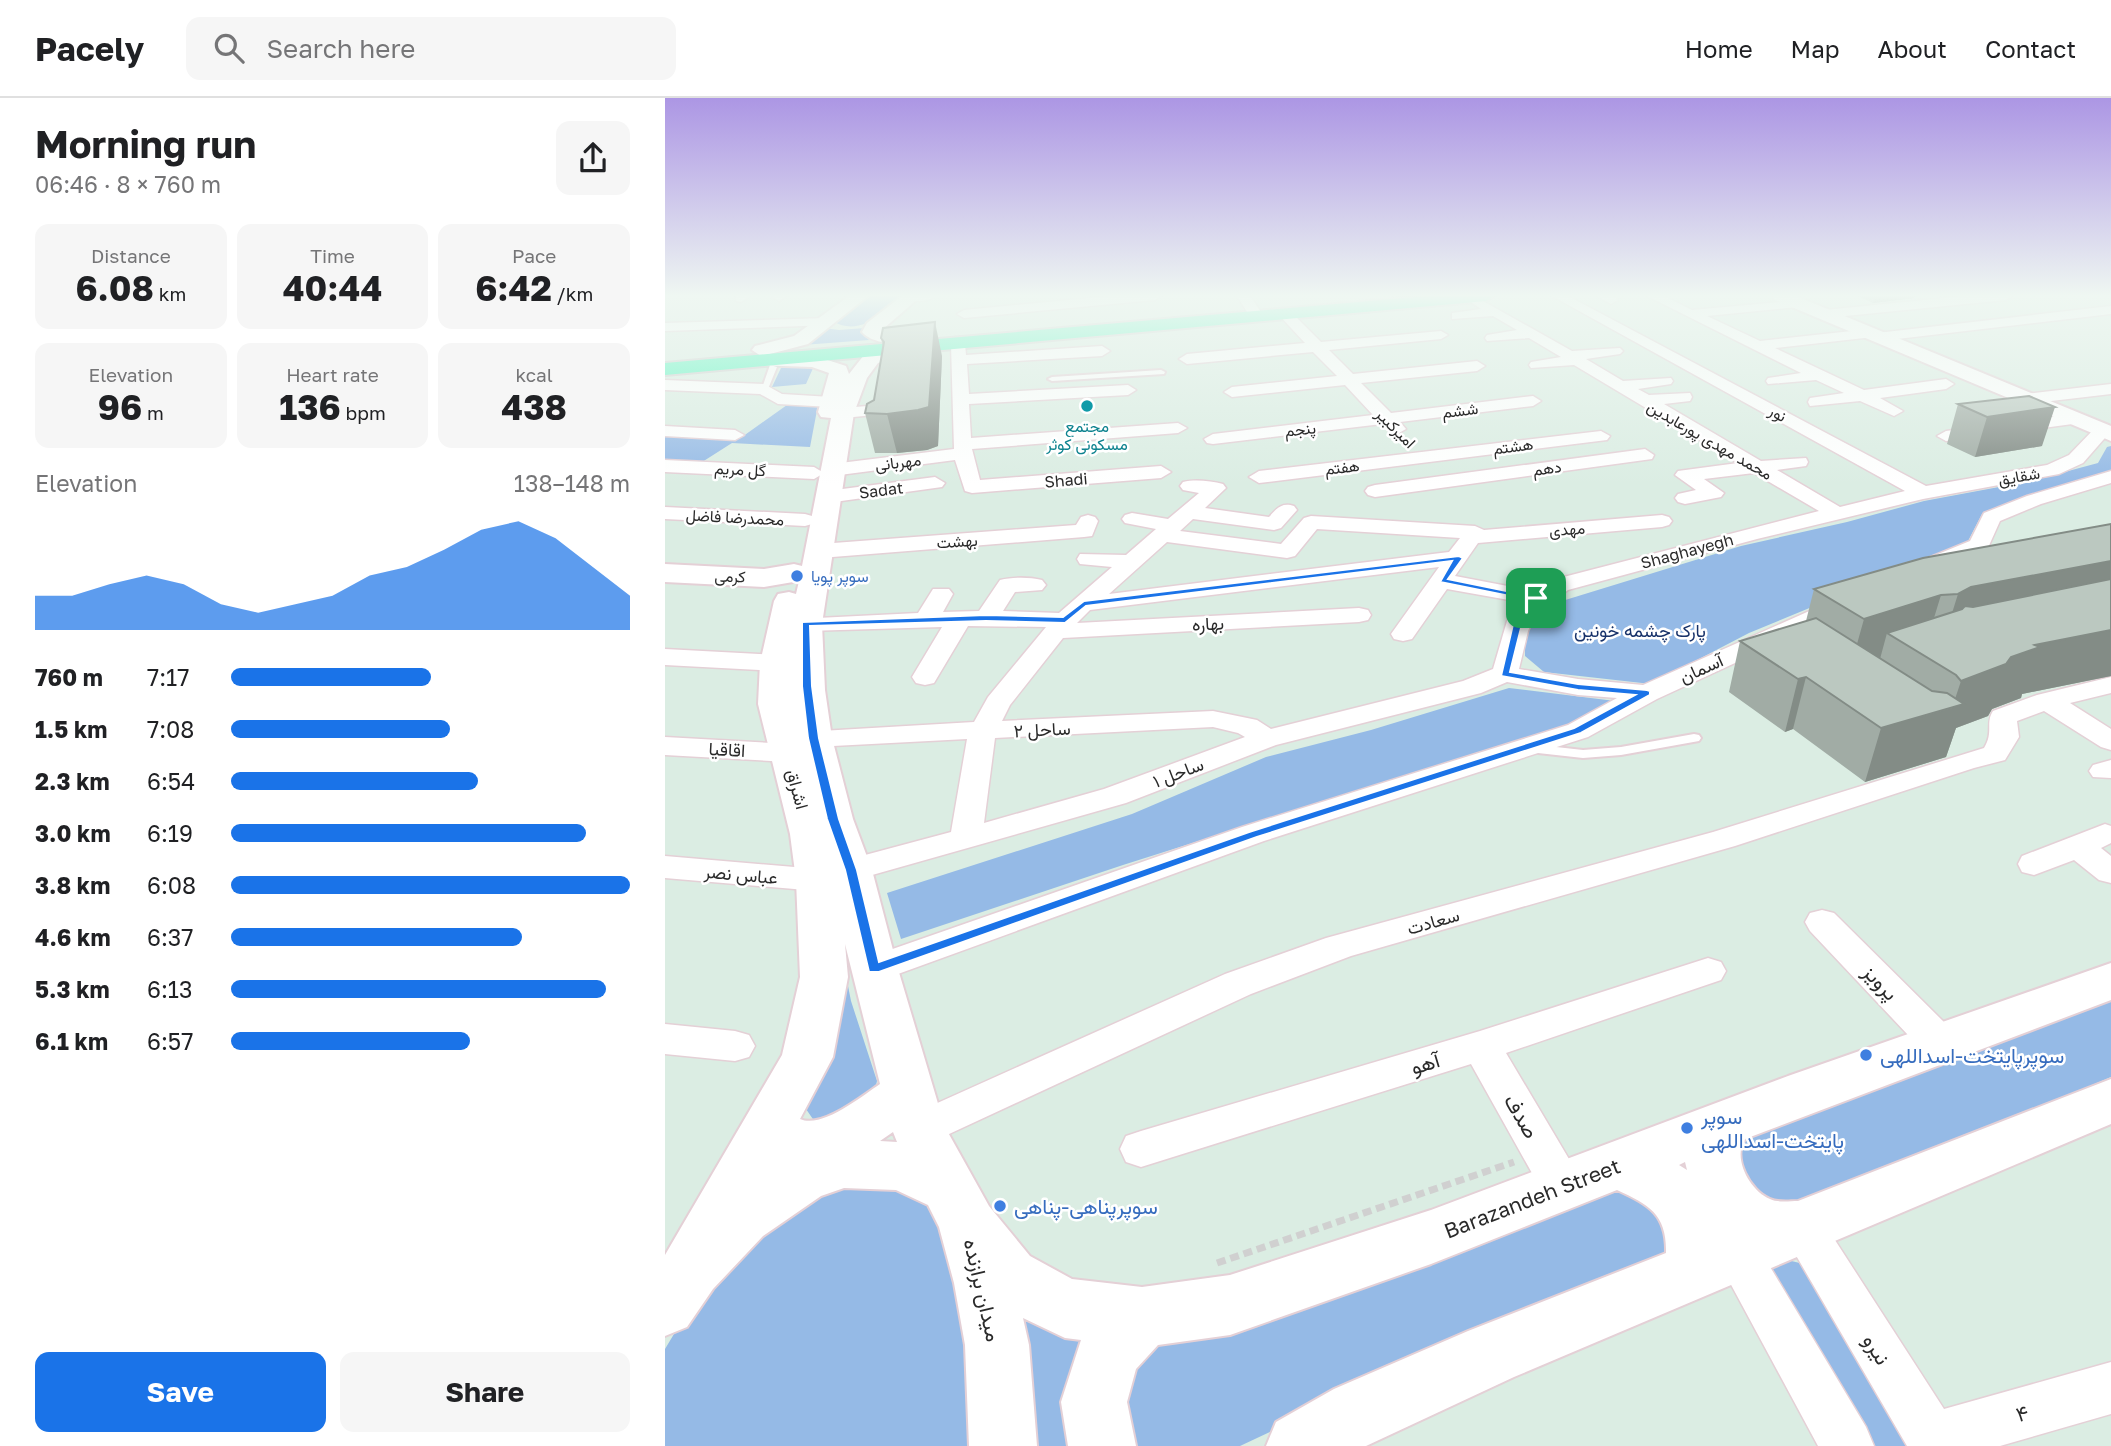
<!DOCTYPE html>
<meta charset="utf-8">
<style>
body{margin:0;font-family:"Golos Text",Vazirmatn,sans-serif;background:#f6f6f6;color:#202124;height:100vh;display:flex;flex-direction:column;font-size:26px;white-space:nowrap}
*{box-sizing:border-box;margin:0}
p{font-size:23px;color:#757577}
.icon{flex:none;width:38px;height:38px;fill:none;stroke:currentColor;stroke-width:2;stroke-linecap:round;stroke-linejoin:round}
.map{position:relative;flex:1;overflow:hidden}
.drawer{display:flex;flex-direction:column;background:#fff;width:665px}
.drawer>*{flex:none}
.pin{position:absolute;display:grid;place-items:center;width:60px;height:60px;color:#fff;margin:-30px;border-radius:14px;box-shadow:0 4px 10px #0006}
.round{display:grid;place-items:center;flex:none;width:74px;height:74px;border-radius:14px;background:#f6f6f6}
.head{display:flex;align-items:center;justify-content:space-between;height:119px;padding:0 35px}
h1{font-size:38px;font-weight:700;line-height:52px}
.figures{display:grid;grid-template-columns:repeat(3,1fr);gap:10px;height:119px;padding:7px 35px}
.figures div{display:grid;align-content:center;border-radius:14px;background:#f6f6f6;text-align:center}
.figures b{font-size:35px;font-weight:700}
.figures small{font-size:19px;font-weight:400}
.figures p{font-size:19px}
.chart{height:196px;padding:14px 35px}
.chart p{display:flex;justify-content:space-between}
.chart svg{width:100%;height:126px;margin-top:7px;fill:#1a73e8;opacity:.7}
.cta{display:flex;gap:14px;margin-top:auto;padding:14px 35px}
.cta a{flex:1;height:80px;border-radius:14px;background:#1a73e8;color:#fff;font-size:28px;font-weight:700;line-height:80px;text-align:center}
.cta a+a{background:#f6f6f6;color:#202124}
ul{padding:0 35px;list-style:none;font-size:23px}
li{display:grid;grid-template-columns:112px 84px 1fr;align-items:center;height:52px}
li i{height:18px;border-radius:9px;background:#1a73e8}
header{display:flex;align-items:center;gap:42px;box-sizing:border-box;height:98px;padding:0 35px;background:#fff;border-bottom:2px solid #e0e0e0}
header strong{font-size:33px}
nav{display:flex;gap:38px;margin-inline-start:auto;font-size:24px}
.search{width:490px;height:63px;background:#f6f6f6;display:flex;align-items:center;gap:18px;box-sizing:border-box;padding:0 24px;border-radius:14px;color:#757577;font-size:26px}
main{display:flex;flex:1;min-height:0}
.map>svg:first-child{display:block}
</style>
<header>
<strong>Pacely</strong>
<div class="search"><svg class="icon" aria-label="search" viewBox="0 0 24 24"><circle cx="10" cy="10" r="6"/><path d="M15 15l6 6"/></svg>Search here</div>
<nav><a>Home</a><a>Map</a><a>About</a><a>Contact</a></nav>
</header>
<main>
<section class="drawer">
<div class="head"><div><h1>Morning run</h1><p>06:46 · 8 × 760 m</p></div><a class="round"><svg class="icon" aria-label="share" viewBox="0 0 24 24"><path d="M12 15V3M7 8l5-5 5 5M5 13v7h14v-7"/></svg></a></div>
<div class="figures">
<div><p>Distance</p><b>6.08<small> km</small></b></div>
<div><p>Time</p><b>40:44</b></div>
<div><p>Pace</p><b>6:42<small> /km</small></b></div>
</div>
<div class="figures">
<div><p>Elevation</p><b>96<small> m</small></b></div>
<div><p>Heart rate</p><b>136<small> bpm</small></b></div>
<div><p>kcal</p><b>438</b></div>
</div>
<div class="chart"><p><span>Elevation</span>138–148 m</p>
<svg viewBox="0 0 160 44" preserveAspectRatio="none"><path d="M0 44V32L10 32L20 28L30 25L40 28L50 35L60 38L70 35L80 32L90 25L100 22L110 16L120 9L130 6L140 12L150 22L160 32V44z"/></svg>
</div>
<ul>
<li><b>760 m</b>7:17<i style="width:50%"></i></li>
<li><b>1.5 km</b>7:08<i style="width:55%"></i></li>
<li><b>2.3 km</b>6:54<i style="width:62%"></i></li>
<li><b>3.0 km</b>6:19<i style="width:89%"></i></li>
<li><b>3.8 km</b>6:08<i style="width:100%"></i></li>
<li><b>4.6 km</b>6:37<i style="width:73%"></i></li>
<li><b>5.3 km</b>6:13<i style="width:94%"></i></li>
<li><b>6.1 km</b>6:57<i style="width:60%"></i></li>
</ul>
<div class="cta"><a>Save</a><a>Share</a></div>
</section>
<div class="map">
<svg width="1446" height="1348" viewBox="0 0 1446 1348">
<rect width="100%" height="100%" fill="#dbede3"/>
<path fill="#95bae6" d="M202,198H242C223,213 194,240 168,223Z
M159,230L174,232L200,230L197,234L204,242L124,248Z
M149,268L141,286L107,289L116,270Z
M122,307H153L145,349L67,345L34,366L0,364V335L77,339Z
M1446,348V373L1317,416L1302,445L1084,535L986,586L879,574L860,558V535L870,515L897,503L1076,448L1182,424L1259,403L1366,383L1433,365L1442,349Z
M844,590L950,603L901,628L865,642L798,659L458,767L236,841L222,795L467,716L601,659L706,632Z
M174,843L186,903L212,983L206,1007L154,1030L141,1011Z
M1446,898V979L1118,1119L1081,1095L1066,1063L1078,1033Z
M954,1084L995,1100L1006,1167L624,1325L575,1348H461L453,1303L466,1257L498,1239Z
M154,1089L245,1090L274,1120L290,1177L307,1270L308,1348H0V1251L18,1221L104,1124Z
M1114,1160L1143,1167L1253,1348H1201L1101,1179Z
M357,1212L434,1233L405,1348H373Z"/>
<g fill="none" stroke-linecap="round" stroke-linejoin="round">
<g stroke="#e4d0d6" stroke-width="4">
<path id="lane" d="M105,267L112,269L103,291L96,293Z
M496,272L500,274L499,276L387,283L383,281L387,279Z
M1029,636L1034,637L1036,640L1034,643L956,657L918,660L864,654L857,650L864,646L918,652L956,649Z"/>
</g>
<g stroke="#e4d0d6" stroke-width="3">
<path id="street" d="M71,198H85L76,204L71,203Z
M121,198L114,203L107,199L108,198Z
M270,198C264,204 246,205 239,199Z
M446,198H496L490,202L299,220L292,216L299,212Z
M572,198H585L596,214L594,217H584Z
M809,198L907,253L955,250L958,253L955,256L921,261L958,283L1006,280L1008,283L1006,286L973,291L984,297L1025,295L1027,299L1025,303L999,306L1096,363L1141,360L1143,364L1141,368L1112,372L1175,409L1240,393L887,198H903L1261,388L1382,367L1404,357L1431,329H1443L1446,333L1418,365L1394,376L1258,401L1092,441L903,492L870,517L863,533L854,571L913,581L978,587L1169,502L1177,500L1185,502L1189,507L1185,512L992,601L923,639L599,743L222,880L209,884L196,880L191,871L196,862L577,729L903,627L952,600L913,597L842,584L816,595L611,647L461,705L186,783L174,780L169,772L174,764L286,734L302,641L149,649L139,646L135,640L139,634L309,624L323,599L381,529L303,528L269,585L260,587L251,585L247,579L277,529L141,533L132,531L129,526L132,521L253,515L268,491H284L288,496L278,514L314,513L335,482C348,479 364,479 377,482L381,487L377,492L350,494L338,513L394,515L447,469L415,466L412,461L415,456L461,457L491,431L460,425L457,421L460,417L467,415L503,421L534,395L518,392L515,388L518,384C530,381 546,383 558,386L561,390L540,410L604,419C612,410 617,404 629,408L632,412L616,430L609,432L528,421L515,433L616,446L639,420L646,418L810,428L819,432L997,417L1004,419L1007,423L1004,427L997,429L813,445L790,478L869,493L887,482L1154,413L1089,375L1039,381L1059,395L1056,399L1020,406L1013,404L1010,400L1013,396L1031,392L1010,377L1013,373L1073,365L909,267L866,270L864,267L866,264L896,259L864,240L822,243L820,240L822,237L852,232L828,218L787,221V215L816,211L803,202ZM652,431L795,440L784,454L444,496L502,444L622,460L630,458ZM774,469L726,536L729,541L738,543L747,541L782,491L855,504L842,523L828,571L798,583L606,631L592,622L548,613L337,623L345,607L398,540L694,524L703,522L706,517L703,512L694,510L412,525L425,512ZM548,629L573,635L580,639L439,691L319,725L330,640Z
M932,198H949L953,202L946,206Z
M982,198H999L1027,212L1137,202V208L1132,209L1042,218L1095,243L1205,231L1212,235L1446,208V216L1215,243L1208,239L1110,250L1199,292L1281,281L1289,286L1281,291L1215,300L1238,313L1229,318L1195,303L1145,308L1143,304L1145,300L1179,295L1151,282L1103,286L1101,283L1103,280L1136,275Z
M1299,198H1347L1341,202L1160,220L1153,216L1160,212Z
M620,212L625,213L656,244L776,233L783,237L776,241L664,252L688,276L812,263L820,268L812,273L696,285L726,315L868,298L876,303L868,308L735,324L741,331L732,336L726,335L717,326L548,346L542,345L539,341L548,336L708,317L680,287L567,299L559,294L567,289L672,278L648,254L522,266L514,261L522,256L640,245L613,216Z
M161,220L168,224L166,227L0,233V225Z
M293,242L300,246L301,257L437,248L445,253L437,258L302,266L304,296L463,287L471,292L463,297L304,306L306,340L513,325L522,330L513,335L307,351L315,382L496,368L506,374L496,380L307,395L300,393L290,362L167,378L160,376L157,372L160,368L167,366L289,351L286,246Z
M0,282L99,286L117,296L166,299L174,304L166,309L113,306L95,296L0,292Z
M1446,286V296L1361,306L1353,301L1361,296Z
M214,307L220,308L223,312L220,316L178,320L169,315L178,310Z
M1409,316L1418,321L1415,325L1281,343L1272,338L1281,333Z
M0,328L70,332L79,337L70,342L0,338Z
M936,333L945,338L942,342L594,385L584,379L594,373Z
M980,351L989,357L987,361L710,399L703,397L700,393L703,389L710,387Z
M0,362L149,369L159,375L149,381L0,374Z
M1446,373V385L1376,406L1335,423L1322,452L1264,475L1256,473L1253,468L1256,463L1305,443L1319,415L1362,398Z
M270,379L280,385L277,389L162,405L155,403L152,399L155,395L162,393Z
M0,409L140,416L147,418L150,422L147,426L140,428L0,421Z
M423,417L430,419L433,423L427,438L419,439L155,460L147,458L144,453L147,448L155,446L411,427L416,419Z
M0,551L112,557L121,559L125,565L121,571L112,573L0,567Z
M1446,579V595L1405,605L1446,631V652L1436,649L1379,613L1352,623L1354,639L1340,662L1309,670L1070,748L686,858L586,896L254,1050L239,1044L233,1032L239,1020L560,876L661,840L1048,734L1319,650C1329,634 1320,625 1328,613L1372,597Z
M0,639L124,646L134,649L139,655L134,661L124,664L0,657Z
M1446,662V680L1428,679L1424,673L1428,667Z
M1440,726L1446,728V745L1436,750L1446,758V785L1434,782L1409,762L1369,777L1357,774L1353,766L1357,758Z
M0,758L153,771L165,774L170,782L165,790L153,793L0,780Z
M1157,812L1169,815L1288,933L1294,944L1288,955L1274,959L1260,955L1145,833L1140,824L1145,815Z
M1043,860L1056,864L1061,873L1056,882L841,955L920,1088L914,1102L898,1107L882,1102L806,966L476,1069L461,1064L455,1051L461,1038L476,1033L815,933Z
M0,926L70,933L84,937L90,948L84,959L70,963L0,956Z
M1152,1133L1168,1139L1279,1311L1446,1264V1316L1335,1348H1242L1129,1154L1136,1139Z
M1073,1136L1089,1142L1201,1329L1209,1348H1153L1050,1157L1057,1142Z"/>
</g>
<g stroke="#e4d0d6" stroke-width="4">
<path id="secondary" d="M184,198H203L143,246L101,257H147L181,268L184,276L199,257L239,246C224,245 207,245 197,234L202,225L237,198H256L217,232L252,236L262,242L255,247L257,250L254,254L213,265L202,280L189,315L157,526L160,592L167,640L188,721L207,772L233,871L280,1029L324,1108L365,1158L407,1181L477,1189L565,1177L766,1112L1123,978L1446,865V902L1080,1041C1067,1060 1085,1093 1105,1101C1113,1105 1125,1103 1133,1103L1446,981V1026L849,1279L701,1348H601L611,1324L669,1291L803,1233L1001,1155C1002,1117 985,1107 952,1092L766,1166L565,1237L493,1247L471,1271L462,1304L471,1348H403L396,1304L416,1242L400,1240L358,1220L364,1247L372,1348H304L300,1247L289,1185L274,1129L263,1107L231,1092L179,1090L156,1098L98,1138L48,1191L22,1229L0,1238V1157L117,957L135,879L131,782L125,736L93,606L95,565L109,503L113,496L124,494L131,496L134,483L99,489L0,484V466L99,471L129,466L137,468L166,320L156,319L153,314L164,275L147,269L91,267L88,263L96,258L87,252L90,248L129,238ZM180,846L215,986C197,998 157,1031 135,1021L168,959L183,879ZM228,1034L232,1044L215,1043ZM1020,1064L1022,1072L1014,1067Z
M1108,198H1131L1446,328V343L1110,202Z"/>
</g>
<g stroke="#d0d0d0" stroke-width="4">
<path id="primary" d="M761,198H829L821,203L0,277V265Z"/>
</g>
<path stroke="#d0d0d0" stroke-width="7" stroke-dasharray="9 5" stroke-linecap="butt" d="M552,1165L849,1064"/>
<use href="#lane" fill="#fff" fill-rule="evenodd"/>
<use href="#street" fill="#fff" fill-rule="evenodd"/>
<use href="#secondary" fill="#fff" fill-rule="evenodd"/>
<use href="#primary" fill="#57f6bf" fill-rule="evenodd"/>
</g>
<path fill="#a1aca5" d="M1193,198H1250L1249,200L1208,205Z
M216,240L277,258L273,348L262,352L232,355H210L200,315L209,302L218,250Z
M1364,298L1377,348L1310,359L1282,346L1293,306Z
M1446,426V578L1357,596L1356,600L1327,611L1323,618L1291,630L1281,659L1200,684L1128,631L1120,634L1064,594L1075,543L1141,523L1149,491Z"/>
<path fill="#838c86" d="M1209,198H1250L1249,200L1208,205Z
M270,224L277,258L273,348L262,352L232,355L222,316Z
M1390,309L1377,348L1310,359L1322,319Z
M1446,463V506L1278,544L1293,496L1306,489Z
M1276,497L1261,546L1222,535L1215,561L1185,571L1199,521Z
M1446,532V578L1357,596L1356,600L1327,611L1323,618L1291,630L1281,659L1200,684L1216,630L1287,610L1296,583L1370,547Z
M1141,579L1128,631L1120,634L1133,581Z"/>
<path fill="#bbc8c0" stroke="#838c86" stroke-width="2" d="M270,224L264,309L253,312L222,316L200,315L202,306L209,302L219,244L216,240L218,230Z
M1364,298L1390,309L1322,319L1293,306Z
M1446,426V463L1306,489L1293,496L1276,497L1199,521L1149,491L1258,460Z
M1446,481V532L1370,547L1375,549L1346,559L1341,566L1296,583L1291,577L1222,535L1297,511L1300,508L1308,509Z
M1151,520L1267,593L1282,595L1299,606L1216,630L1141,579L1133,581L1075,543Z"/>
<linearGradient id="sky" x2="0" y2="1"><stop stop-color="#ac96e4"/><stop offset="0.51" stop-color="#eff7f2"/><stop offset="1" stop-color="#eff7f2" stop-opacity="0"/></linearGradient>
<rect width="1446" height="387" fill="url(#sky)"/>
<path fill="#1a73e8" stroke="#fff" stroke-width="2" fill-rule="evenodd" d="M794,458L798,460L783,481L876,500L858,522L845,574L913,586L982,592L985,593V597L916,635L592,739L214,874H204L180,772L162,721L143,640L137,588V524L321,517L398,519L419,503ZM787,463L775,484L865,502L849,522L836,578L913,592L970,597L909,630L584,734L214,864L192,772L174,721L154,640L147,588L145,528L321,523L400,525L421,508Z"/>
<circle fill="#0f9aa8" stroke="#fff" stroke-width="2.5" cx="422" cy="308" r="7"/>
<g fill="#3f7fe0" stroke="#fff" stroke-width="2.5">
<circle cx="132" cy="478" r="7"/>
<circle cx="1201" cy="957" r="7"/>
<circle cx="1022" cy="1030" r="7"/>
<circle cx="335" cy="1108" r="7"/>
</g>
<g text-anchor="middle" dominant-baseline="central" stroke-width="5" stroke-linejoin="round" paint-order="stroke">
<g font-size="16" fill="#2a2a2a" stroke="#fff">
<text transform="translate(795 312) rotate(-7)">ششم</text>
<text transform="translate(1113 315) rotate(29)">نور</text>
<text transform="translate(731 330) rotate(45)">امیرکبیر</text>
<text transform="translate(635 331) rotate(-7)">پنجم</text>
<text transform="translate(1045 342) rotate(30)">محمد مهدی پورعابدین</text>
<text transform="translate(848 348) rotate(-7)">هشتم</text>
<text transform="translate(233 364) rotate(-7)">مهربانی</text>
<text transform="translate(677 369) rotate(-7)">هفتم</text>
<text transform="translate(882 370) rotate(-8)">دهم</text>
<text transform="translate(75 371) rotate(3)">گل مریم</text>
<text transform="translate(1354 378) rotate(-10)">شقایق</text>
<text transform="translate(401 382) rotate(-5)">Shadi</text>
<text transform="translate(216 392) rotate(-7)">Sadat</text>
<text transform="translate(70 419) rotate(3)">محمدرضا فاضل</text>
<text transform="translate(902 431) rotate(-5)">مهدی</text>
<text transform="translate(292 443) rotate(-4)">بهشت</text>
<text transform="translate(1022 453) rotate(-15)">Shaghayegh</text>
<text transform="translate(65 478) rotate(2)">کرمی</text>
</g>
<g font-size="16" fill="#0d838f" stroke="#fff">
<text x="422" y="328">مجتمع<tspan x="422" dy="18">مسکونی کوثر</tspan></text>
</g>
<g font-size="16" fill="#366cbe" stroke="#fff" text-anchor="start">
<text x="146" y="478">سوپر پویا</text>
</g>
<g font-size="18" fill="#2a2a2a" stroke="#fff">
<text transform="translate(543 525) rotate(-3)">بهاره</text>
<text transform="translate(1036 570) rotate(-24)">آسمان</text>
<text transform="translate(377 631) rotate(-3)">ساحل ۲</text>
<text transform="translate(62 651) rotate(3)">اقاقیا</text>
<text transform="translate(513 674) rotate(-21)">ساحل ۱</text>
<text transform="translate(133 691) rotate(75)">اشراق</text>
<text transform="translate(76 776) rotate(5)">عباس نصر</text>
<text transform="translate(768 823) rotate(-16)">سعادت</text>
</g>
<g font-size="18" fill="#17326a" stroke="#fff">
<text x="975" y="532">پارک چشمه خونین</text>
</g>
<g font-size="21" fill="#2a2a2a" stroke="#fff">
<text transform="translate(1216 884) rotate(46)">پرویز</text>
<text transform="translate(760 965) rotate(-17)">آهو</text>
<text transform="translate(857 1018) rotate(60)">صدف</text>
<text transform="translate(867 1100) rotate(-21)">Barazandeh Street</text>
<text transform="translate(318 1192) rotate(77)">میدان برازنده</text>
<text transform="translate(1212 1251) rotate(58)">نیرو</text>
<text transform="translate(1357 1315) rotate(-16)">۴</text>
</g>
<g font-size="21" fill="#366cbe" stroke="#fff" text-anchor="start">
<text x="1215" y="957">سوپرپایتخت-اسداللهی</text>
<text x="1036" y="1018">سوپر<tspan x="1036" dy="24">پایتخت-اسداللهی</tspan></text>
<text x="349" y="1108">سوپرپناهی-پناهی</text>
</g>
</g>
</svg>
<div class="pin" style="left:871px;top:500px;background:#1e9e55"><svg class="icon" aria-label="arrive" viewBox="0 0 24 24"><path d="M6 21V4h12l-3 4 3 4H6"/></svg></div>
</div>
</main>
